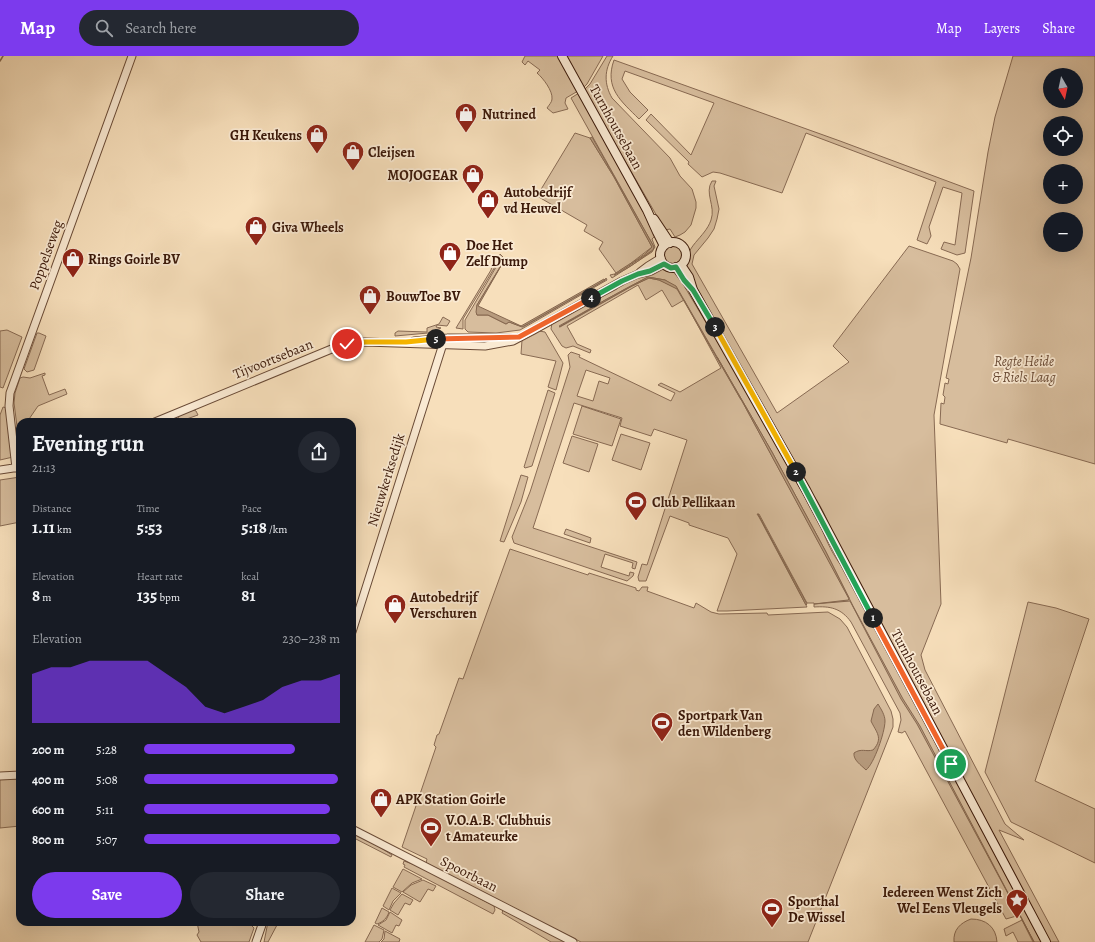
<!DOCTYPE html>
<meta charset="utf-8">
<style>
body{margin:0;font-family:Alegreya,serif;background:#242831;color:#f1f3f6;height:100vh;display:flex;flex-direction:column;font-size:15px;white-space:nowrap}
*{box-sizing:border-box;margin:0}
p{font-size:13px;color:#9ea1a6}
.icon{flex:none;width:22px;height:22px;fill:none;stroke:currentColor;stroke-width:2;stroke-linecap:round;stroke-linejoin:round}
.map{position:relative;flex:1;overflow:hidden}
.panel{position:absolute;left:16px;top:362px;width:340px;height:508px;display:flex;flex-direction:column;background:#171b24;border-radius:12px;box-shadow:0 4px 16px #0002}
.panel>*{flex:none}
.needle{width:26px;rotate:171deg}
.buttons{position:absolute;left:1043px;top:12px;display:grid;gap:8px}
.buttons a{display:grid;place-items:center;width:40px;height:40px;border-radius:50%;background:#171b24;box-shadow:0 4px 16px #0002;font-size:20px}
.pin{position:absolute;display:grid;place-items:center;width:34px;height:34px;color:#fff;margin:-17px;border:2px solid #fff;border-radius:50%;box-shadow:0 1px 4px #0007}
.km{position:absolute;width:20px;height:20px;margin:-10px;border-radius:50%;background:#222;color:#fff;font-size:11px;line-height:20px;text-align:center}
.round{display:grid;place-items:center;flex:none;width:42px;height:42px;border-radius:21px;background:#242831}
.overview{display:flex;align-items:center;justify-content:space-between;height:68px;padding:0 16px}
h1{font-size:22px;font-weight:700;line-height:30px}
.metrics{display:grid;grid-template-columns:repeat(3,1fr);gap:6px;height:68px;padding:4px 16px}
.metrics div{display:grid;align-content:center}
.metrics b{font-size:17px;font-weight:700}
.metrics small{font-size:11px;font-weight:400}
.metrics p{font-size:11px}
.chart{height:112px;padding:8px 16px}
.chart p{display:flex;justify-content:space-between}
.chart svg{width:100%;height:72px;margin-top:4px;fill:#7c3aed;opacity:.7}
.button{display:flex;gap:8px;margin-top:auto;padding:8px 16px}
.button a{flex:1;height:46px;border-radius:24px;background:#7c3aed;color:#fff;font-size:16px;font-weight:700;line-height:46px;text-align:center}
.button a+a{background:#242831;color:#f1f3f6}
ul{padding:0 16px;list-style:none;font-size:13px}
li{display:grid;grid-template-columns:64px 48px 1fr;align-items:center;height:30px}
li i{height:10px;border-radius:5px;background:#7c3aed}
header{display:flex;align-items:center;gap:24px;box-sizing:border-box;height:56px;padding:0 20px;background:#7c3aed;color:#fff}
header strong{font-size:19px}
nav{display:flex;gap:22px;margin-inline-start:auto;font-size:14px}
.search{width:280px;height:36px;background:#242831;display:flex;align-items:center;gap:10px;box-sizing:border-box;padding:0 14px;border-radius:22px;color:#9ea1a6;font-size:15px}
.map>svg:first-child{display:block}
</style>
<header>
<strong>Map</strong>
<div class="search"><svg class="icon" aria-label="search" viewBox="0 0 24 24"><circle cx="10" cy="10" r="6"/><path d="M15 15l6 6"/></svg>Search here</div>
<nav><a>Map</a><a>Layers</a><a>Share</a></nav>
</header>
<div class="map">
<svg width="1095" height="886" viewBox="0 0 1095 886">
<rect width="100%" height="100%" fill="#f7dfbb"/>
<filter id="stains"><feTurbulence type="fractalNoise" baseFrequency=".005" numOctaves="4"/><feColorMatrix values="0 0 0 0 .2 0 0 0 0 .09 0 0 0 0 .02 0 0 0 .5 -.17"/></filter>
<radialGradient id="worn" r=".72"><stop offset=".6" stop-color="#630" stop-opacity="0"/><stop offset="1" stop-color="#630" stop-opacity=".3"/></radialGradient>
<path fill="#d7bd9d" stroke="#886a53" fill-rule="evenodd" d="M525,0H559L578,35L566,42L565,47L568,53L553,57L547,52C549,49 552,46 552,43C553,35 543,22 537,17L540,14L528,5L525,9L522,6Z
M566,0H603L587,28L583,32Z
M607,0H613C604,14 604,28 612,42L670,102L680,120L692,133L696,146V152L691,169L685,176L680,179L675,181L670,173L665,174L584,34L590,28Z
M1013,0H1095V408L1008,383L1007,387L940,368L941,347L944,348L945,341L943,339L945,327L948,328L949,323L946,322L971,202L988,96L995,61ZM1050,19H1076V45H1050ZM1050,67H1076V93H1050ZM1050,115H1076V141H1050ZM1050,163H1076V189H1050Z
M614,4L840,85L974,135L965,197L957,199L941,193L944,186L955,189L962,137L943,131L929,171L931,180L927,188L917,184L936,126L806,77L782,137L720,117L713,116L702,121L688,108L689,106L646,64L651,58L691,99L714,47L625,15L622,23L630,36L648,54L639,63C621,45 604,32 614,4Z
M579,37L656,179L652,183L655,191L652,196L612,222L610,219C625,217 640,203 653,194L654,191L571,42Z
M575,77L590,82L614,121L652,191L626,211L616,217L599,193L603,186L584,175L587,169L537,140Z
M712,125H716L714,130L719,153L717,163L714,173L708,182L694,199L692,208L777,357L849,306L833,290L909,190L953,205L957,208L960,213L934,359L941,548L921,599L925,614L1005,768L1024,784L999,774L1059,886H1050L832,478C827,462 820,447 809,434L686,212C684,190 705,182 711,164C716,150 704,137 712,125Z
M664 199a9 9 0 1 1 18 0a9 9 0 1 1-18 0Z
M500,198L505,203L477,249V259H488L506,268L509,266L523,271L605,224L606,222L607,224L520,274L496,277L468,276L465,273V264L499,206Z
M494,202L498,203V206L463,263V273L456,272L491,214Z
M663,212L673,214L677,218L748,337L821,471C827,486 833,500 844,513L1042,886H1034L1020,859L1006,863L905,675L902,677L898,676L901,664L900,657L851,566C841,552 830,550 814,551V547H807L759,458H757L759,461L807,551L727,555H717L737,498L728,482L689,469V467L670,460L646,525H639L638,521L642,508L647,509L687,384L654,373L651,380L620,370L622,362L574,347L533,472L637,506L635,513L632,512L633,507L605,498L601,511L629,520L630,516L634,517L633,520L627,525L514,487L512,481L530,436L570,311L568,299L571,296L580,299L579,301L671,345L675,337L658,329L661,327L680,336L721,312L684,244L672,251L662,234L646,244L638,229L567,270L577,288L591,294L590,297L573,290L566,292L562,290L551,273L552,267L595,243L596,244L617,233V231L627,225ZM648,221L665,224L677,232L659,224L649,222L632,230L560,271L559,270L625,233ZM717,301L772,396L826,496L849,542L742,345L740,342ZM586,314L610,322L608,328L599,325L593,345L577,340Z
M443,261L450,265L447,270L437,269L436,271L441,272L428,277L395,280V277L398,275L427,276V272L439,268Z
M7,274L22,281L3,332L0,331V275Z
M539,275L545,276L563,307L556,334L548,331L556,305L521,298L522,284Z
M37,277H39L46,280L34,314L27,316L24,313Z
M45,317V319L42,320L49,339L65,333L67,338L38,350L27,366H20V378H18L14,347L15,337L20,322L23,321L30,322Z
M548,334L555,337L532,410L525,412L524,411Z
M582,350L621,363L612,390L573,378Z
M3,351L7,352L13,401L0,404V359Z
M192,353L196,355L198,359L178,366L177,364L180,358Z
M621,378L650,387L641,414L612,404Z
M572,380L598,388L589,416L563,407Z
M521,419L528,421L521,446L504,486L500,485Z
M20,421V427L18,428L20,440V466L0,470V424Z
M566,473L591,482L590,487L564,478Z
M510,493L588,519L589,517L636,532V534L639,535L642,531H648L647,535L694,552L696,547L711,556L719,558L767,557L768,559L828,556L840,563L847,571L891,655L893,663V671L808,886H581L426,807L427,803L402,791L436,691L434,689L437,679L439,678L459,622L463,623Z
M1028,546L1056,552L1089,563L1035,725L1095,753V807L1011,766L985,716Z
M0,723H20V770L0,772Z
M352,776L370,785L392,799L391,801L352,781Z
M404,805L418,810L494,850L495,854L493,858L404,811L405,809L403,808Z
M403,813L422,823L412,827L402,836L393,831Z
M423,824L436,830L433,835L428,833L420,846L403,836L411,829Z
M392,832L401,837L393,845L389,854L383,850Z
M402,838L413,844L410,849L405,847L398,859L390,854L394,847Z
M382,852L389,856C387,862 383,866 377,868L375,867Z
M503,854L566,886H551L502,857Z
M390,856L402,864L399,870L396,869L392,877L378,869L386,864Z
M971,863C986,863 996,871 997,886H954C953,874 960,867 971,863Z
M1022,864L1033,886H1018L1013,876L1006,880L1004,873Z
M197,866H218V869H222V866H235L236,869H239L240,866H253L251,869L254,872L249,886H201L197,879L199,876Z
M268,866H272L277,869L268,886H264Z
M374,869L384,874L382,883L379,886H365Z
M385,875L400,883L399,886H381L384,883Z"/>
<path fill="#b79b7e" stroke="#85674f" d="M592,81L654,191L653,194L615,219H614C625,209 642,203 652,191L614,121L590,82Z
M505,203L478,250L521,270L604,223L605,224L522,271L509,266L506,268L488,259H477L476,256L477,249Z
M648,221L665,224L676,230L772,396L826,496L853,550L903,643L920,670L1034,886L917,668L901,643L850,545L814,548L848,544L849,543L742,345L740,342L677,233L659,224L649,222L632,230L559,271L605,244Z
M758,458L807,548L806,549Z
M878,648C881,653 885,659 885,665C885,676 874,708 866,714C861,709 853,704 854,697C861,692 866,696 873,694C884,682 876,676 871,665L874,653Z"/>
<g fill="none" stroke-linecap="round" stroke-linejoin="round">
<path stroke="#85674f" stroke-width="1.5" d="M0,5L3,0"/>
<g stroke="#694a36" stroke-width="9">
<path id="tertiary" d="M640,216L648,210L661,202
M414,285L448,282H510
M155,366L334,292L347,288L365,286L485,290L513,285L532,275L622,225L638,218L651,215L664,208
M16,412L9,350L10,337L132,0
M0,414L20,411
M352,576L442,291L448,282
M0,720L20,719
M352,773L573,886
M256,886L263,866"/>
</g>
<g stroke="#3a1809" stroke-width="10">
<path id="secondary" d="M562,0L647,154L657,176L664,190
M654,163L670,187
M660 199a13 13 0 1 1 26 0a13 13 0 1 1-26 0Z
M681,209L689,221L693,234L806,434L1046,886
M676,211L690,230"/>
</g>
<use href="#tertiary" stroke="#faead3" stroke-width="7"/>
<use href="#secondary" stroke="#faead3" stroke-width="8"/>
</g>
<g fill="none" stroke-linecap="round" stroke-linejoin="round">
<g stroke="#fff" stroke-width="8">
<path id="split-1" d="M873,562L951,708"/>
</g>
<g stroke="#fff" stroke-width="8">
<path id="split-2" d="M796,416L873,562"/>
</g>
<g stroke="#fff" stroke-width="8">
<path id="split-3" d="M715,271L796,416"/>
</g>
<g stroke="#fff" stroke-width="8">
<path id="split-4" d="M591,242L622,225L638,218L650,215L664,208L671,212L676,211L684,224L693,234L715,271"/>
</g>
<g stroke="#fff" stroke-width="8">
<path id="split-5" d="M436,283L519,281L591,242"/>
</g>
<g stroke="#fff" stroke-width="8">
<path id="split-6" d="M347,288L365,286H406L436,283"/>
</g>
<use href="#split-1" stroke="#f0652b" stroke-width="5"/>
<use href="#split-2" stroke="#22a559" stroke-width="5"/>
<use href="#split-3" stroke="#f5b400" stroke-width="5"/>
<use href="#split-4" stroke="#22a559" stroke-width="5"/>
<use href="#split-5" stroke="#f0652b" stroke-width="5"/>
<use href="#split-6" stroke="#f5b400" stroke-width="5"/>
</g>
<defs>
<g id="shop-pin" transform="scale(1.15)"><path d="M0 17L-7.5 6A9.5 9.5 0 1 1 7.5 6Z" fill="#8f2418" stroke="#faead3"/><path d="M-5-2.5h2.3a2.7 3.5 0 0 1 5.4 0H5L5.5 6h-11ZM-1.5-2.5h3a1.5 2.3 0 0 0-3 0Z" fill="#fff"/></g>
<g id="stadium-pin" transform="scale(1.15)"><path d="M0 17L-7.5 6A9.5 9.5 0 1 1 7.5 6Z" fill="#8f2418" stroke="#faead3"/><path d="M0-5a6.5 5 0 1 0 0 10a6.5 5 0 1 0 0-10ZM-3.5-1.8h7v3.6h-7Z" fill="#fff"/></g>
<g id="sight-pin" transform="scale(1.15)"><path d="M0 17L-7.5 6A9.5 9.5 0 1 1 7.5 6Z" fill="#8f2418" stroke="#faead3"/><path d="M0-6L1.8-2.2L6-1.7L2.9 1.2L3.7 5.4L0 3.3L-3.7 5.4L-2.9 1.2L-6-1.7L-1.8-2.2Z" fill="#fff"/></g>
</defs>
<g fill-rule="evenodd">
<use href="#shop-pin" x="466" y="58"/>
<use href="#shop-pin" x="317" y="79"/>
<use href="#shop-pin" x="353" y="96"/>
<use href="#shop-pin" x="473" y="119"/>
<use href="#shop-pin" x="488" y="144"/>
<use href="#shop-pin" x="256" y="171"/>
<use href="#shop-pin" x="450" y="197"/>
<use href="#shop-pin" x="73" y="203"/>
<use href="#shop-pin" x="370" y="240"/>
<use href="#stadium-pin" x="636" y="446"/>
<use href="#shop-pin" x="395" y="549"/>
<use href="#stadium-pin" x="662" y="667"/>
<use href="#shop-pin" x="381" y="743"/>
<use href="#stadium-pin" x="431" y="772"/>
<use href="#sight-pin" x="1017" y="844"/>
<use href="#stadium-pin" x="772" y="853"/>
</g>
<g text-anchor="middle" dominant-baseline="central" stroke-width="3.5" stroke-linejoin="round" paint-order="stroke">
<g font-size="14" font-weight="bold" fill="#3a1809" stroke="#faead3" text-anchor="start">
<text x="482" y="58">Nutrined</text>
<text x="302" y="79" text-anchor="end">GH Keukens</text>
<text x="368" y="96">Cleijsen</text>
<text x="458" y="119" text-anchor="end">MOJOGEAR</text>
<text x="504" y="136">Autobedrijf<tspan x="504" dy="16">vd Heuvel</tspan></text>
<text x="272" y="171">Giva Wheels</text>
<text x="466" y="189">Doe Het<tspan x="466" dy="16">Zelf Dump</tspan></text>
<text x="88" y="203">Rings Goirle BV</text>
<text x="386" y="240">BouwToe BV</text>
<text x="652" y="446">Club Pellikaan</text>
<text x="410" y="541">Autobedrijf<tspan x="410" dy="16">Verschuren</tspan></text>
<text x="678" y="659">Sportpark Van<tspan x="678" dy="16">den Wildenberg</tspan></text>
<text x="396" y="743">APK Station Goirle</text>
<text x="446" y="764">V.O.A.B. 'Clubhuis<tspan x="446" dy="16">t Amateurke</tspan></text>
<text x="1002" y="836" text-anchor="end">Iedereen Wenst Zich<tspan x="1002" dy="16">Wel Eens Vleugels</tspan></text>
<text x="788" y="845">Sporthal<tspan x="788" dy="16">De Wissel</tspan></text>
</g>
<g font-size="14" fill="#3a1809" stroke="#faead3">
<text transform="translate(616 71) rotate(61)">Turnhoutsebaan</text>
<text transform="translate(46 199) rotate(-70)">Poppelseweg</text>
<text transform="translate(273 303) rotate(-22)">Tijvoortsebaan</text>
<text transform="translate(386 424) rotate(-73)">Nieuwkerksedijk</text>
<text transform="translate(917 616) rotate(62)">Turnhoutsebaan</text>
<text transform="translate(469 818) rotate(27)">Spoorbaan</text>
</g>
<g font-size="14" font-style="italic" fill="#694a35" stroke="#faead3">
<text x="1024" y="305">Regte Heide<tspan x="1024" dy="16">&amp; Riels Laag</tspan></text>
</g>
</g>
<rect width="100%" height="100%" filter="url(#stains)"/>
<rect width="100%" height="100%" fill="url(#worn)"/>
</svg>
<div class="buttons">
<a><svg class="needle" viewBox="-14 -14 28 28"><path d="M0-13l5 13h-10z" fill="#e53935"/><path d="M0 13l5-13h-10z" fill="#9ea1a6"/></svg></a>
<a><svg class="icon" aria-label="locate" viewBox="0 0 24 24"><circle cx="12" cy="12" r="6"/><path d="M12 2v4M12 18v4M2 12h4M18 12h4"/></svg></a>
<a>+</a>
<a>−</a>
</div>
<div class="pin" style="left:951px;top:708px;background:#1e9e55"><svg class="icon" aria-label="arrive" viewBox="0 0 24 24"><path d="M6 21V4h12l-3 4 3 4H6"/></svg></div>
<div class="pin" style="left:347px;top:288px;background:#d93025"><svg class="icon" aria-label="check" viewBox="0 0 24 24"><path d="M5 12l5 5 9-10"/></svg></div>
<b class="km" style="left:873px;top:562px">1</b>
<b class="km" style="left:796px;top:416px">2</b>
<b class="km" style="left:715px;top:271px">3</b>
<b class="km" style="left:591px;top:242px">4</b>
<b class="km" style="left:436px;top:283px">5</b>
<section class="panel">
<div class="overview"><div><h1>Evening run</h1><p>21:13</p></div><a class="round"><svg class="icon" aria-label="share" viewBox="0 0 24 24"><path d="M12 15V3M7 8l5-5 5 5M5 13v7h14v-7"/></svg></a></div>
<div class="metrics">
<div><p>Distance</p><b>1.11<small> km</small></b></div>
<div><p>Time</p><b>5:53</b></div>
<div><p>Pace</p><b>5:18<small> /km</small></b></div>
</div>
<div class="metrics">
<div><p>Elevation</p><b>8<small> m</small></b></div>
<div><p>Heart rate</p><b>135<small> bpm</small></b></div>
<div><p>kcal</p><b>81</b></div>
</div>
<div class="chart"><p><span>Elevation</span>230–238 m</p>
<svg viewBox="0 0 160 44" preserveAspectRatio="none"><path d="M0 44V14L10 10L20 10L30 6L40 6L50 6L60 6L70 14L80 22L90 34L100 38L110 34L120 30L130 22L140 18L150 18L160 14V44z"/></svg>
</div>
<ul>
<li><b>200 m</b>5:28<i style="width:77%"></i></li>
<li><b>400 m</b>5:08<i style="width:99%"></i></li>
<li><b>600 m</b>5:11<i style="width:95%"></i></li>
<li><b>800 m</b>5:07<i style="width:100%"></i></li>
</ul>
<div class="button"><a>Save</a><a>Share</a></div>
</section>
</div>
